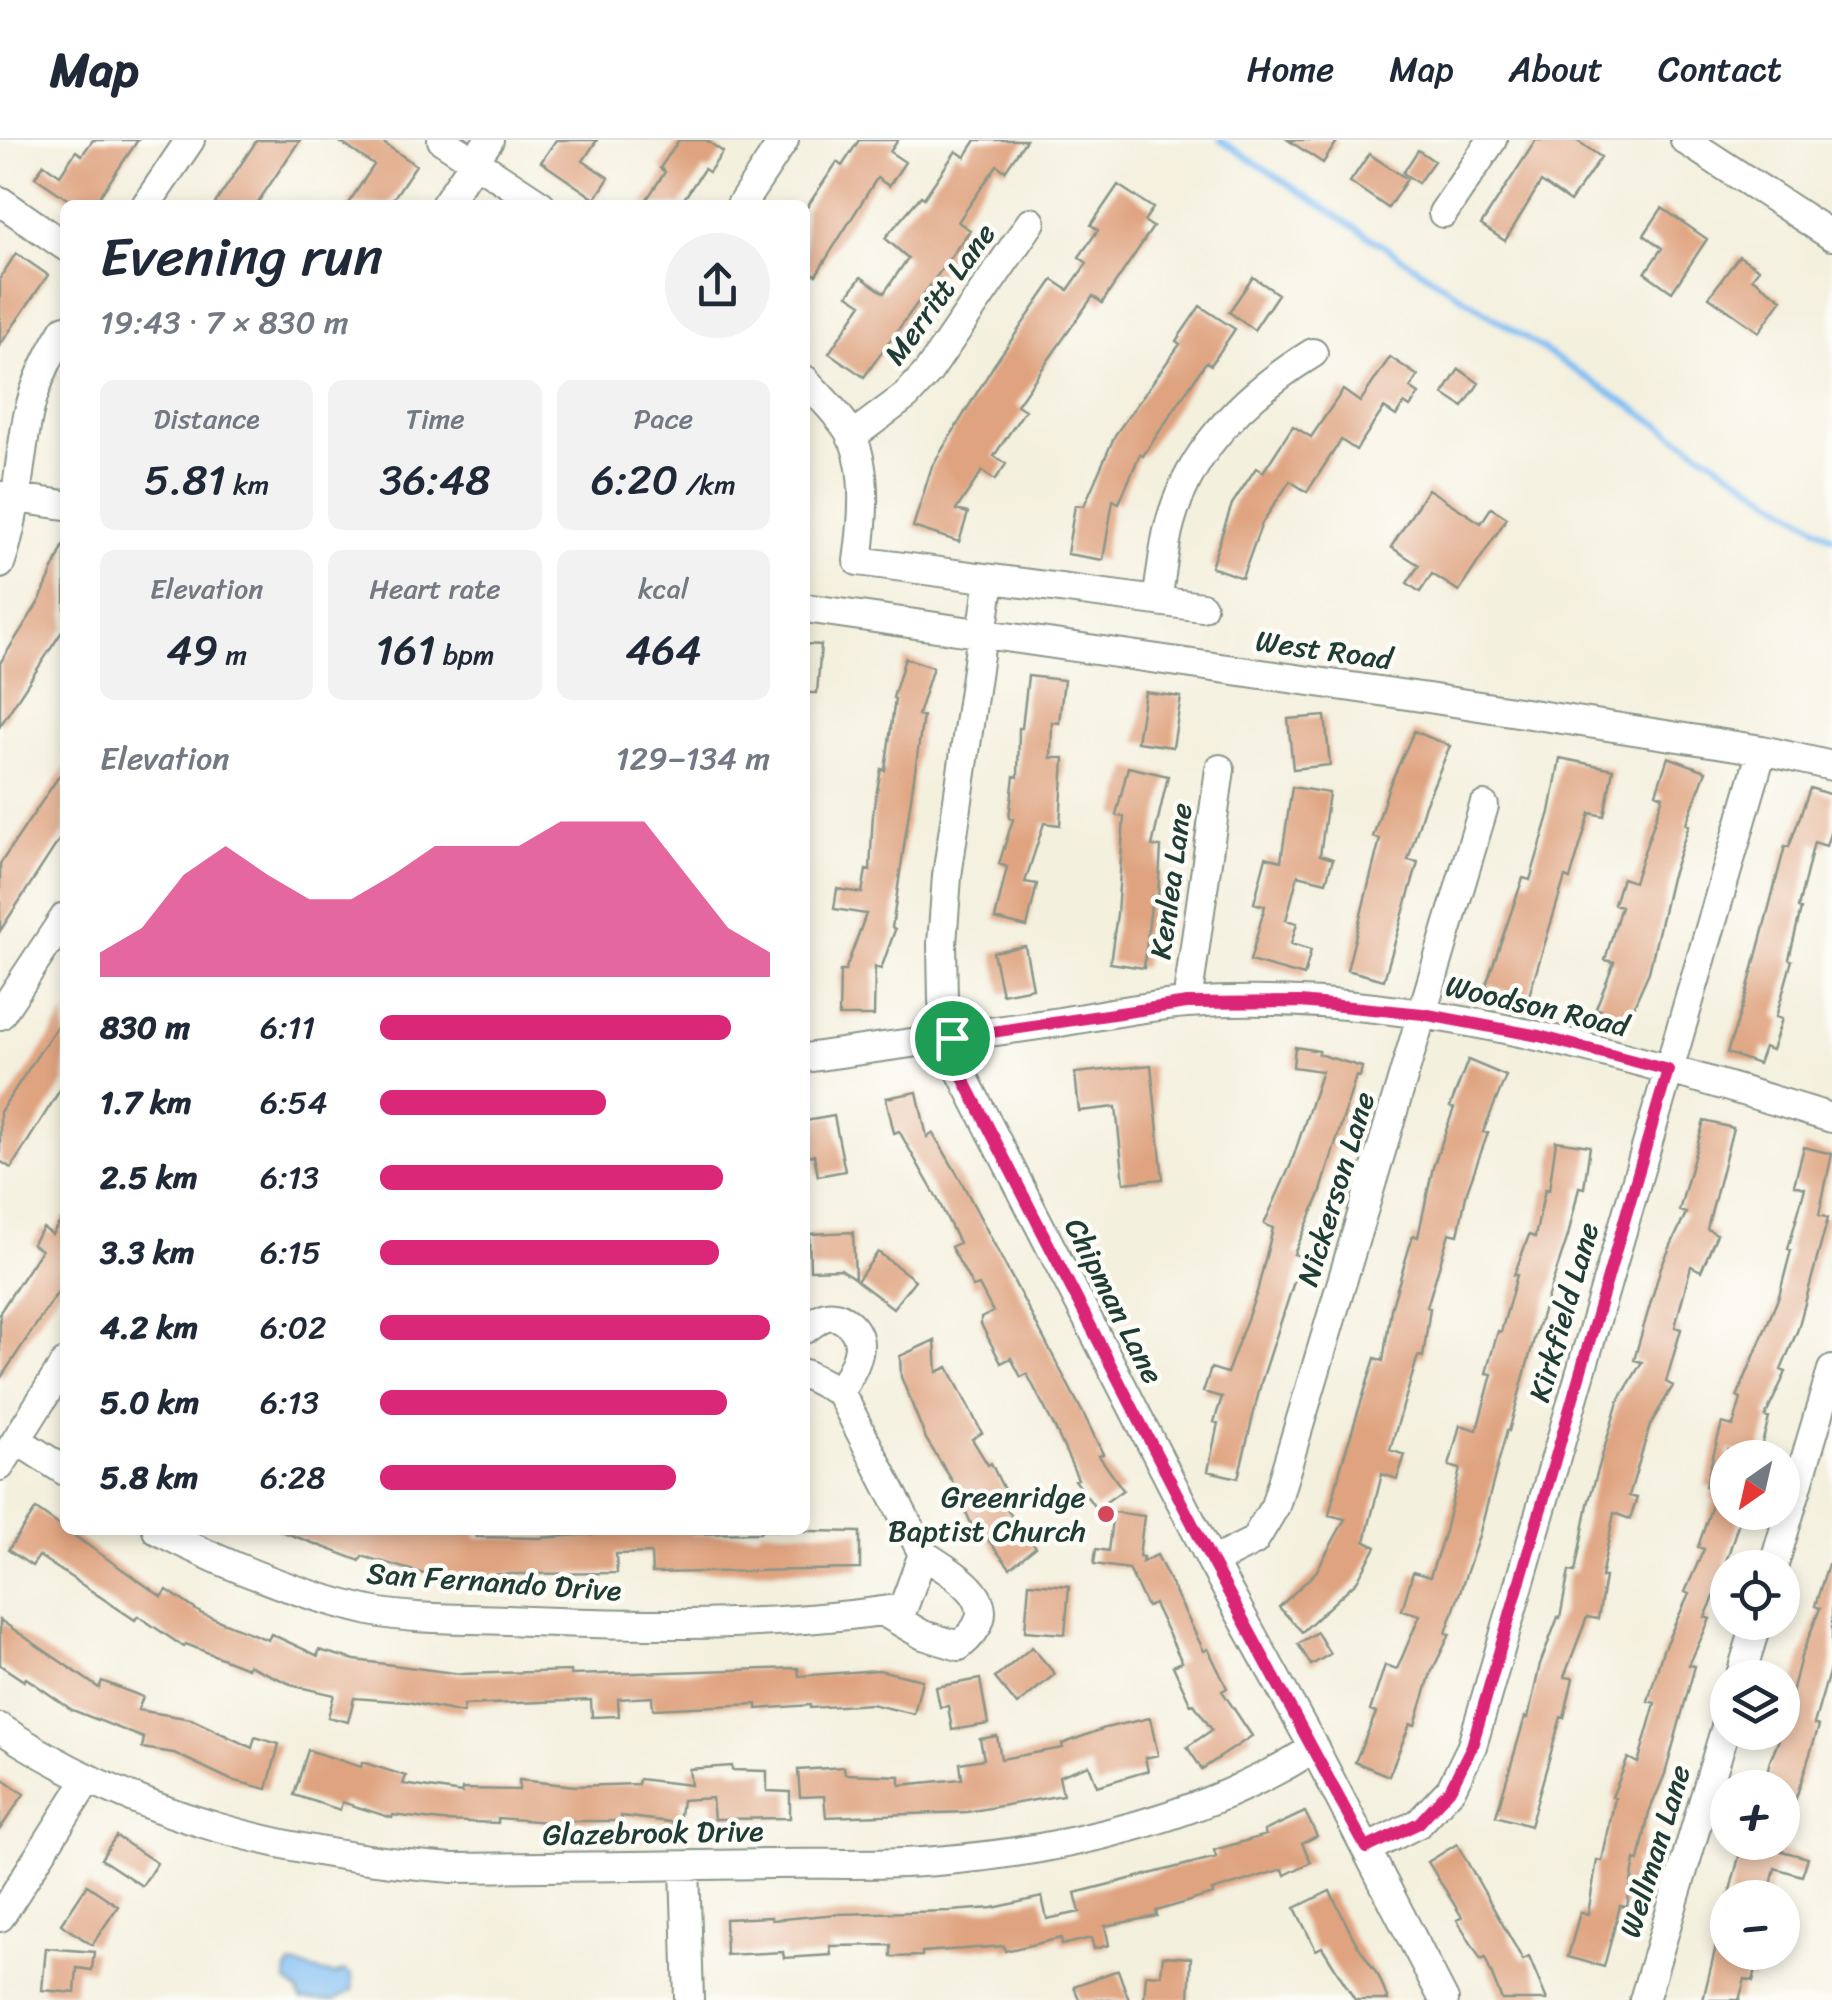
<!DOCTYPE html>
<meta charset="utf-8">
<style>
body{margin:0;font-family:Sriracha,sans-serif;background:#f2f2f3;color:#1f2937;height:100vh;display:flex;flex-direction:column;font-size:38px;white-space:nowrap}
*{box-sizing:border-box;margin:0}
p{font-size:32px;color:#747a83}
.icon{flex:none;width:55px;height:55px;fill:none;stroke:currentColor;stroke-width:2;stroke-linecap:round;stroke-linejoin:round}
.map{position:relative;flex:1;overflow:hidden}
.side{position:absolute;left:60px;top:60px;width:750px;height:1335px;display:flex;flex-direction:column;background:#fff;border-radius:15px;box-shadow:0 5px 15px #0003}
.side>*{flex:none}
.needle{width:65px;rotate:214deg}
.buttons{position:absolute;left:1710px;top:1300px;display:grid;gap:20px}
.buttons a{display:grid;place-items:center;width:90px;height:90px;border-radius:50%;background:#fff;box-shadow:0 5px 15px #0003;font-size:50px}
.pin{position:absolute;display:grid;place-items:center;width:85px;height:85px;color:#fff;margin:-42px;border:5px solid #fff;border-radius:50%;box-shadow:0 2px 10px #0007}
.round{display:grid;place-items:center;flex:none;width:105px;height:105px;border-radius:52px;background:#f2f2f3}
.overview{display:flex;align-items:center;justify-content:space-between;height:170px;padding:0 40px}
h1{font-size:55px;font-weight:600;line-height:75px}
.figures{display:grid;grid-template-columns:repeat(3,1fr);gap:15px;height:170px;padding:10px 40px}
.figures div{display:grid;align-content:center;border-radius:15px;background:#f2f2f3;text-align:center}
.figures b{font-size:42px;font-weight:600}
.figures small{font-size:28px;font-weight:400}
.figures p{font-size:28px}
.chart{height:280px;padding:20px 40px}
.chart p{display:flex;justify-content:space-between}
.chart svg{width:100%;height:180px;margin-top:10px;fill:#db2777;opacity:.7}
ul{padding:0 40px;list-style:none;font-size:32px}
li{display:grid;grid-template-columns:160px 120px 1fr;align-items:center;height:75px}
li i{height:25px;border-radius:12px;background:#db2777}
header{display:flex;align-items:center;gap:60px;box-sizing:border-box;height:140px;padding:0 50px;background:#fff;border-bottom:2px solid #e0e1e3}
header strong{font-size:48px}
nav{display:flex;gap:55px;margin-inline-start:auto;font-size:35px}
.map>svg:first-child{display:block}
</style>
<header>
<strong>Map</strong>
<nav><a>Home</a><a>Map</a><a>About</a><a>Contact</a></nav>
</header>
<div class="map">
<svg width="1832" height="1860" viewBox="0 0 1832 1860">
<rect width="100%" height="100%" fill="#fdfcf7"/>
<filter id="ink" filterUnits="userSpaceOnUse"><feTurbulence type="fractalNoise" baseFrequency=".01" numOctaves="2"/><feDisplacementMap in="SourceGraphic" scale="20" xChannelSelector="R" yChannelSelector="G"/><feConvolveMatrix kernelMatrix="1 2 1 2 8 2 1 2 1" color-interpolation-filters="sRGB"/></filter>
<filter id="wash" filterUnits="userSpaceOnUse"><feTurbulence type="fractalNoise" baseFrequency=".0048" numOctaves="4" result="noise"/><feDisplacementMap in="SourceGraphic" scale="40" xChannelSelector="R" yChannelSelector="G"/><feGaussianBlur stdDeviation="2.25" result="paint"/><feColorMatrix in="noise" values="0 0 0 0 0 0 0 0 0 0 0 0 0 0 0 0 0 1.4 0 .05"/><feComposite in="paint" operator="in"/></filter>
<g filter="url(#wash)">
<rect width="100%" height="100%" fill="#f4f0de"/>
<path fill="#7fbdf3" stroke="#4f7d94" stroke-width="2.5" d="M292,1825L334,1835L344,1831L352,1835L353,1850L335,1860H301L298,1851L286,1841L287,1830Z"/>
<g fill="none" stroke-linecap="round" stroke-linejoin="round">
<path stroke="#7fbdf3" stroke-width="6" d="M1220,0L1832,397"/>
</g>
<g id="blocks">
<path fill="#dfa37f" d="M93,0H138L94,65H76L35,37L44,24L60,35L76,11L82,15Z
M257,0H300L256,65H214Z
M337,0H379L416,25L389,65H347L374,25Z
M556,0H597L583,21L609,38L595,59L541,22Z
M679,0H706L723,12L709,32L704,29L680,65H643L665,32L660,28Z
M859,0H898L890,12L905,22L889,46L877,38L816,135L805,128V70L837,22L842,26Z
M976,0H1026L1005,31L997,25L958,82L970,90L864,237L829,213L862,164L848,155L861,137L884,153L908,118L885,98L921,56L924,58L956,11L965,17Z
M1288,0H1338L1323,23Z
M1536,0H1576L1601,17L1570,62L1541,42L1505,101L1481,85Z
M1418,10L1434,21L1418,43L1403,33Z
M1369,14L1407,39L1388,68L1350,42Z
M1118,45L1153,68L1144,81L1153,87L1102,163L1093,156L1017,265L1025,270L994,316L1006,324L995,340L982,331L956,370L968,373L959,402L913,387L932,326L994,225L1053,140L1068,150L1087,123L1079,117L1098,90L1091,85Z
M1662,68L1707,99L1672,152L1645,133L1662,108L1644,95Z
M16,113L48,135L0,205V138Z
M1739,116L1759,129L1752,138L1782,159L1759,192L1709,157Z
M1253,137L1278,154L1254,190L1229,172Z
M1200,166L1235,189L1211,225L1206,222L1143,316L1140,314L1119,363L1113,360L1103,420L1067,414L1075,365L1084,366L1115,295L1180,204L1176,201Z
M1390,217L1418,236L1410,248L1419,254L1410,267L1404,263L1396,276L1384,268L1356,310L1341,300L1307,352L1290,341L1262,383L1242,438L1211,427L1232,364L1256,328L1263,332L1293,286L1311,297L1343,250L1360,262Z
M1459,229L1479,243L1463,267L1443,254Z
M1428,349L1481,383L1491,368L1507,378L1459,451L1432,434L1420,452L1407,443L1419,425L1391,407Z
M65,402V487L0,586V523L40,460Z
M805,504L821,505L817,553H805Z
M905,518L933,527L918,575L923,576L892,788L895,790L881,829L875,827L874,876H839L840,831H845L866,774L834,769L837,749L862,753L866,730L870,731L873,672L881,629L885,630L895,559L893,558Z
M1028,536L1064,540L1059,583L1052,582L1051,618H1064L1060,685L1044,683L1025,742L1037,744L1027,787L995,779L1007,727L999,724L1013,679L1009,678L1014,636L1018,637L1019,588H1022Z
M1145,552L1181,557L1173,607L1137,602Z
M1325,576L1330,625L1293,629L1288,579Z
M1414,591L1450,606L1425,665L1408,720L1418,722L1384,840L1347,830L1380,699L1373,697L1388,649Z
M1668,617L1706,631L1686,684L1689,685L1671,738L1649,832L1627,881L1596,868L1614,822L1605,820L1621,766L1614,764L1622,738L1634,742L1663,656L1656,653Z
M1560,618L1613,629L1604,676L1590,673L1570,739L1565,737L1528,859L1486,845L1523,738L1530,740L1550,672Z
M65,627V691L0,791V724Z
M1128,627L1168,636L1152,706L1161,707L1158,756H1152L1144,828L1110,823L1117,774L1124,677L1116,675Z
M1292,647L1329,653L1320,715L1333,719L1326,742L1298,735L1286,780L1297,783L1291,804L1311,810L1304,836L1250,821L1265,766L1254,763L1266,717L1281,721Z
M1810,648L1832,655V687L1826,706L1814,702L1798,768L1801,769L1789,819L1792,820L1776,877L1782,879L1772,910L1764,907L1758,924L1727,913L1746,855L1785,706L1789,707Z
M1025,806L1033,848L1002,854L993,812Z
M65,874V942L11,1028L0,1021V972Z
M1295,907L1319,911L1318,914L1362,927L1360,937L1356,936L1320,1054L1294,1114L1302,1117L1261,1243L1238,1338L1208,1331L1218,1283L1214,1282L1222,1257L1203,1252L1211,1228L1227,1233L1257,1152L1273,1088L1264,1084L1291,1024L1322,931L1293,927Z
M1468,920L1506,936L1483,992L1488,993L1467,1051L1458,1095L1449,1093L1427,1167L1430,1168L1423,1217L1418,1216L1390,1310L1405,1315L1397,1339L1382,1334L1365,1401L1376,1407L1357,1441L1302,1492L1279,1467L1316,1432L1345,1379L1329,1375L1341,1326L1375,1218L1383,1221L1391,1169L1413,1095L1418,1097L1433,1027L1454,968L1450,967Z
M1151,925L1163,1039L1124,1043L1116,967L1079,971L1075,933Z
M917,952L927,997L933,993L959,1037L1084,1275L1103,1314L1099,1316L1123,1350L1096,1369L1075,1340L1078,1339L1055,1288L1027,1234L1021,1237L1011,1218L1001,1223L981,1184V1178L993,1172L979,1145L973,1147L951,1107L959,1103L937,1058L899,991L894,993L886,958Z
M834,976L845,1031L818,1036L814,1015L805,1016V981Z
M1704,981L1733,988L1707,1089L1717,1094L1701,1131L1691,1126L1675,1187L1681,1189L1666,1242L1673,1246L1650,1285L1629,1356L1637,1358L1630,1379L1614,1373L1601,1437H1605L1598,1479L1587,1477L1564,1537L1573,1538L1564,1578L1561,1577L1530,1686L1496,1676L1525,1577L1528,1578L1540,1524L1558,1477L1560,1478L1569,1431L1575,1432L1588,1364L1618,1262L1642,1222L1634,1220L1661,1127L1686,1073L1679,1071Z
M1556,1001L1590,1006L1584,1048L1579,1047L1568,1096L1536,1192L1509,1291L1507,1290L1478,1399L1446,1493L1450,1494L1431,1533L1415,1585L1410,1584L1389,1636L1355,1622L1376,1573L1370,1571L1385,1525L1397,1529L1420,1475L1402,1470L1413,1432L1430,1437L1445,1391L1460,1329L1449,1326L1460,1285L1477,1290L1492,1234L1486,1233L1498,1191L1501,1192L1517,1135H1514L1529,1095L1535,1097L1545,1049L1549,1050Z
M1804,1007L1832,1014L1819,1075L1828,1078L1798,1189L1781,1230L1786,1232L1765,1277L1769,1278L1758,1318L1728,1310V1372L1741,1375L1725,1425L1728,1426L1705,1477L1710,1479L1689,1525L1695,1526L1665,1634L1649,1672L1639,1721L1635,1720L1627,1767L1620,1766L1604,1827L1568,1817L1580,1772L1588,1774L1597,1720L1602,1721L1615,1658L1612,1657L1628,1618L1638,1623L1655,1563L1648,1561L1663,1510L1689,1454L1685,1452L1704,1409L1698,1407L1714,1359L1710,1358L1713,1348L1705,1346L1722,1283L1733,1286L1741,1259L1737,1257L1779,1156L1791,1110L1788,1109L1805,1048L1794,1045Z
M65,1075V1141L0,1239V1172L41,1110L32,1104L43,1088L52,1094Z
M853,1092L855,1139L841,1129L810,1130L809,1094Z
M878,1112L915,1140L893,1168L857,1141Z
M935,1200L937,1232L948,1227L982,1293L972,1299L988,1325L991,1323L1007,1356L999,1360L1036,1407L1010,1428L977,1386L973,1388L953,1342L926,1299L901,1237L900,1216Z
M36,1369L162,1457L167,1450L202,1474L268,1500L271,1494L318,1516L319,1510L355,1520L461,1534L571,1531V1535L798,1528L799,1536L879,1530L922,1540L914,1574L871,1564L810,1568V1565L757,1569V1564L653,1569L652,1557L618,1559L619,1576L592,1577L591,1560L464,1565L463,1573L408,1562L354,1558L348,1582L328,1577L334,1555L295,1546L248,1525L247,1528L186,1504L184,1507L138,1476L135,1480L39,1416L32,1426L8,1410Z
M1113,1372L1144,1376L1139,1416L1143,1417L1142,1422L1157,1415L1204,1511L1208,1509L1227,1548L1222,1551L1252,1596L1202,1629L1187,1607L1212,1590L1194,1564L1191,1565L1173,1526L1182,1522L1154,1464L1147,1467L1129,1429L1094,1424L1096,1409L1108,1411Z
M278,1390H476V1397L539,1398L593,1394V1390H692V1394L760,1393V1390L860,1392V1429L652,1433L651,1413L616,1414L617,1433L428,1435L362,1416L360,1421Z
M1828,1424H1832V1522L1814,1584L1819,1586L1786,1689L1782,1688V1648H1763L1770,1621L1782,1592L1801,1517L1820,1468L1815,1466Z
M1029,1443L1069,1446L1065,1494L1025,1491Z
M0,1480L99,1548L102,1541L143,1557L138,1570L191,1579L252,1608L255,1597L279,1604L267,1649L231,1640L174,1613L142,1608L144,1598L72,1570L26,1538L24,1541L0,1525Z
M1317,1492L1330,1514L1311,1525L1298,1504Z
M1032,1507L1055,1534L1017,1565L995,1538Z
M980,1539L988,1584L952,1590L948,1566L940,1567L936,1547Z
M1150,1578L1158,1615L1145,1618L1148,1631L1097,1646L1089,1625L1059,1636L1063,1655L967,1672L826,1677L824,1656L800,1657L798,1630L844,1627L845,1634L900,1636V1645L962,1639L960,1623L984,1619L980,1599L997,1596L1001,1619L1063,1608L1062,1604L1105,1588Z
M308,1610L361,1627L362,1622L406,1636L403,1644L462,1653V1649L519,1650V1640L575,1646L638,1644L639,1639L691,1645L689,1629L732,1626V1630L767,1631V1651L790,1652V1678L714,1679L712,1658L682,1660L679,1683L621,1676V1681H561V1683L498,1678V1683L442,1681L393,1675L392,1678L342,1662L340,1670L294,1655Z
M0,1637L24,1654L0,1689Z
M1305,1672L1317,1696L1302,1703L1311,1722L1285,1735L1283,1729L1212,1751L1213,1754L1156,1771L1157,1776L1105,1786L1109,1805L1094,1809L1091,1798L1062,1805L1061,1798L1005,1811L1004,1806L922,1812V1816L891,1817V1805L830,1806L831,1815L784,1818L783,1812L726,1815L725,1779L771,1777L772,1780L837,1774L950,1771L993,1768L1042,1757L1047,1779L1080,1772L1075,1753L1216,1717L1214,1710L1266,1695L1264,1691Z
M116,1696L157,1723L142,1746L101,1719Z
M1743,1702H1780L1778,1710L1808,1718L1802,1736L1775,1728L1768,1758H1728Z
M1457,1704L1523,1820L1529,1817L1547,1860H1502L1485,1818L1481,1820L1457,1780L1462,1777L1428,1722Z
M87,1745L118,1766L92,1805L61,1784Z
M1330,1751L1355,1801L1379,1837L1388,1860H1355L1322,1807L1316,1810L1295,1768Z
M1722,1781H1728V1812L1759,1817L1753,1841L1745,1839L1739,1860H1703Z
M46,1808L94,1812L92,1830L77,1828L75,1853L42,1850Z
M1163,1816L1191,1818L1189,1860H1144L1146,1834L1161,1835Z
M1118,1830L1129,1860H1079L1074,1846Z"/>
</g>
</g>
<g filter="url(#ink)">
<use href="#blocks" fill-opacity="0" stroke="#8a9689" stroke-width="2.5"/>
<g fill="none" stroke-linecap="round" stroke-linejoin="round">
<g stroke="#8a9689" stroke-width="32">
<path id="minor" d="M442,0L541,65
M1685,0L1832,96
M0,61L65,106
M146,65L190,0
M445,65L489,0
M741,65L784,0
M1443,73L1492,0
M805,240C820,257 840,275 851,295C869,330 863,384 858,421L1202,467
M851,297L906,256L928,232L1031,82
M2,356L65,365
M0,424C17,375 18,326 28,276C34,247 49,215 65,189
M990,439L947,736L942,804L943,861L961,932L1212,1422L1314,1608L1444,1860
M1157,461C1161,438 1163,414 1168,391C1187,311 1246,254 1313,213
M805,468L1428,558L1762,610L1832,626
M1187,863L1220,629
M0,875L65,777
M805,918C890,906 975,894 1060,882C1102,875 1145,866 1187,863C1407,847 1624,915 1832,978
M805,1189C811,1185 819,1178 826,1176C843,1173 859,1190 859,1205C859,1221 847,1238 840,1252
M17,1300L65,1331
M0,1326L65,1223
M157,1390C225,1425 295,1454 370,1471C414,1480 463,1478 507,1480C637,1486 774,1488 903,1468L923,1414L840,1252L805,1234
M1212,1422L1254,1401L1275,1366L1484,666
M1773,1428L1832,1230
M882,1471L923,1495L959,1506C1011,1464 959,1438 923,1414
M1740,1538L1757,1482
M0,1588C135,1678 292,1716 453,1728C559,1727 666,1726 772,1724C830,1723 889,1726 947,1720C1068,1710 1211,1675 1314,1608
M1367,1709L1419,1683L1451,1649L1472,1606L1762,610
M685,1726L689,1860
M0,1777L88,1639
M1644,1860L1728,1580"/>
</g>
<use href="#minor" stroke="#fff" stroke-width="28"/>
</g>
</g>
<g fill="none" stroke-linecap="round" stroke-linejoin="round" filter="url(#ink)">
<g stroke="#fff" stroke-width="20">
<path id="route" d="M1300,862L1423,874L1539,896L1668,930L1472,1606L1451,1648L1419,1683L1366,1708L1212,1422L960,932L952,898L1187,863Z"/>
</g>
<use href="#route" stroke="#db2777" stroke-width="12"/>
</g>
<circle fill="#d1495b" stroke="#fdfcf7" stroke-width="4" cx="1106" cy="1374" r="10"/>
<g text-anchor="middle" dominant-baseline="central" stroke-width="9" stroke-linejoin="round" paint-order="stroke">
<g font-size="30" fill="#1f3d34" stroke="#fdfcf7">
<text transform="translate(940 154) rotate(-54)">Merritt Lane</text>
<text transform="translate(1324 510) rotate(8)">West Road</text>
<text transform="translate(1171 741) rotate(-82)">Kenlea Lane</text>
<text transform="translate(1537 866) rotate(13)">Woodson Road</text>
<text transform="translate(1336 1049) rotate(-73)">Nickerson Lane</text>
<text transform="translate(1114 1161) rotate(63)">Chipman Lane</text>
<text transform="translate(1564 1172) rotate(-74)">Kirkfield Lane</text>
<text transform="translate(494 1442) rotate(4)">San Fernando Drive</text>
<text transform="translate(653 1693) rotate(-1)">Glazebrook Drive</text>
<text transform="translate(1655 1711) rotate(-73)">Wellman Lane</text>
</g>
<g font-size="30" fill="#1f3d34" stroke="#fdfcf7" text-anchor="end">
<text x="1086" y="1357">Greenridge<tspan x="1086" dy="34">Baptist Church</tspan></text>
</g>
</g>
</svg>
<div class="buttons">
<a><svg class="needle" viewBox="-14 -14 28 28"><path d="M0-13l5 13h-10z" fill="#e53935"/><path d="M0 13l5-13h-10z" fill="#747a83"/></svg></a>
<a><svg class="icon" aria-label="locate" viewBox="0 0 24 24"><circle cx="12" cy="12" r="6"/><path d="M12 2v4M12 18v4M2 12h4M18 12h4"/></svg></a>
<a><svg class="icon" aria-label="layers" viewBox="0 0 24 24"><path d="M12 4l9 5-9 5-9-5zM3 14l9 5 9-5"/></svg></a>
<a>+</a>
<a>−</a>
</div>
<div class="pin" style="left:952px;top:898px;background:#1e9e55"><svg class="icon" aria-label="arrive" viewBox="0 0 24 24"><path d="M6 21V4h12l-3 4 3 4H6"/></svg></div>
<section class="side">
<div class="overview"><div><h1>Evening run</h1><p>19:43 · 7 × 830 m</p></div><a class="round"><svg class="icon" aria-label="share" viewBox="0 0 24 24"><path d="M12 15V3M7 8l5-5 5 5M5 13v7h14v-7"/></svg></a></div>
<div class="figures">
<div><p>Distance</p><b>5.81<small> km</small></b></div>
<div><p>Time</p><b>36:48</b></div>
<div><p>Pace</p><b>6:20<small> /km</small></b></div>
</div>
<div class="figures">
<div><p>Elevation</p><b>49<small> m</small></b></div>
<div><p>Heart rate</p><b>161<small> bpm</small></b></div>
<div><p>kcal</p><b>464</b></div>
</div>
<div class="chart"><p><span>Elevation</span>129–134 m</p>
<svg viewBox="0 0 160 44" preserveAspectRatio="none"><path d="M0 44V38L10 32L20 19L30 12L40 19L50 25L60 25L70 19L80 12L90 12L100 12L110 6L120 6L130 6L140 19L150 32L160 38V44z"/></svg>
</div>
<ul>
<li><b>830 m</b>6:11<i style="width:90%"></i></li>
<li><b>1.7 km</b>6:54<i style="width:58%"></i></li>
<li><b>2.5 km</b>6:13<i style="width:88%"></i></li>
<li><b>3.3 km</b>6:15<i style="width:87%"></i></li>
<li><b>4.2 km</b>6:02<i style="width:100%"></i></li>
<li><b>5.0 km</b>6:13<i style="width:89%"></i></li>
<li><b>5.8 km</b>6:28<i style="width:76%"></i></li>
</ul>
</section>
</div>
